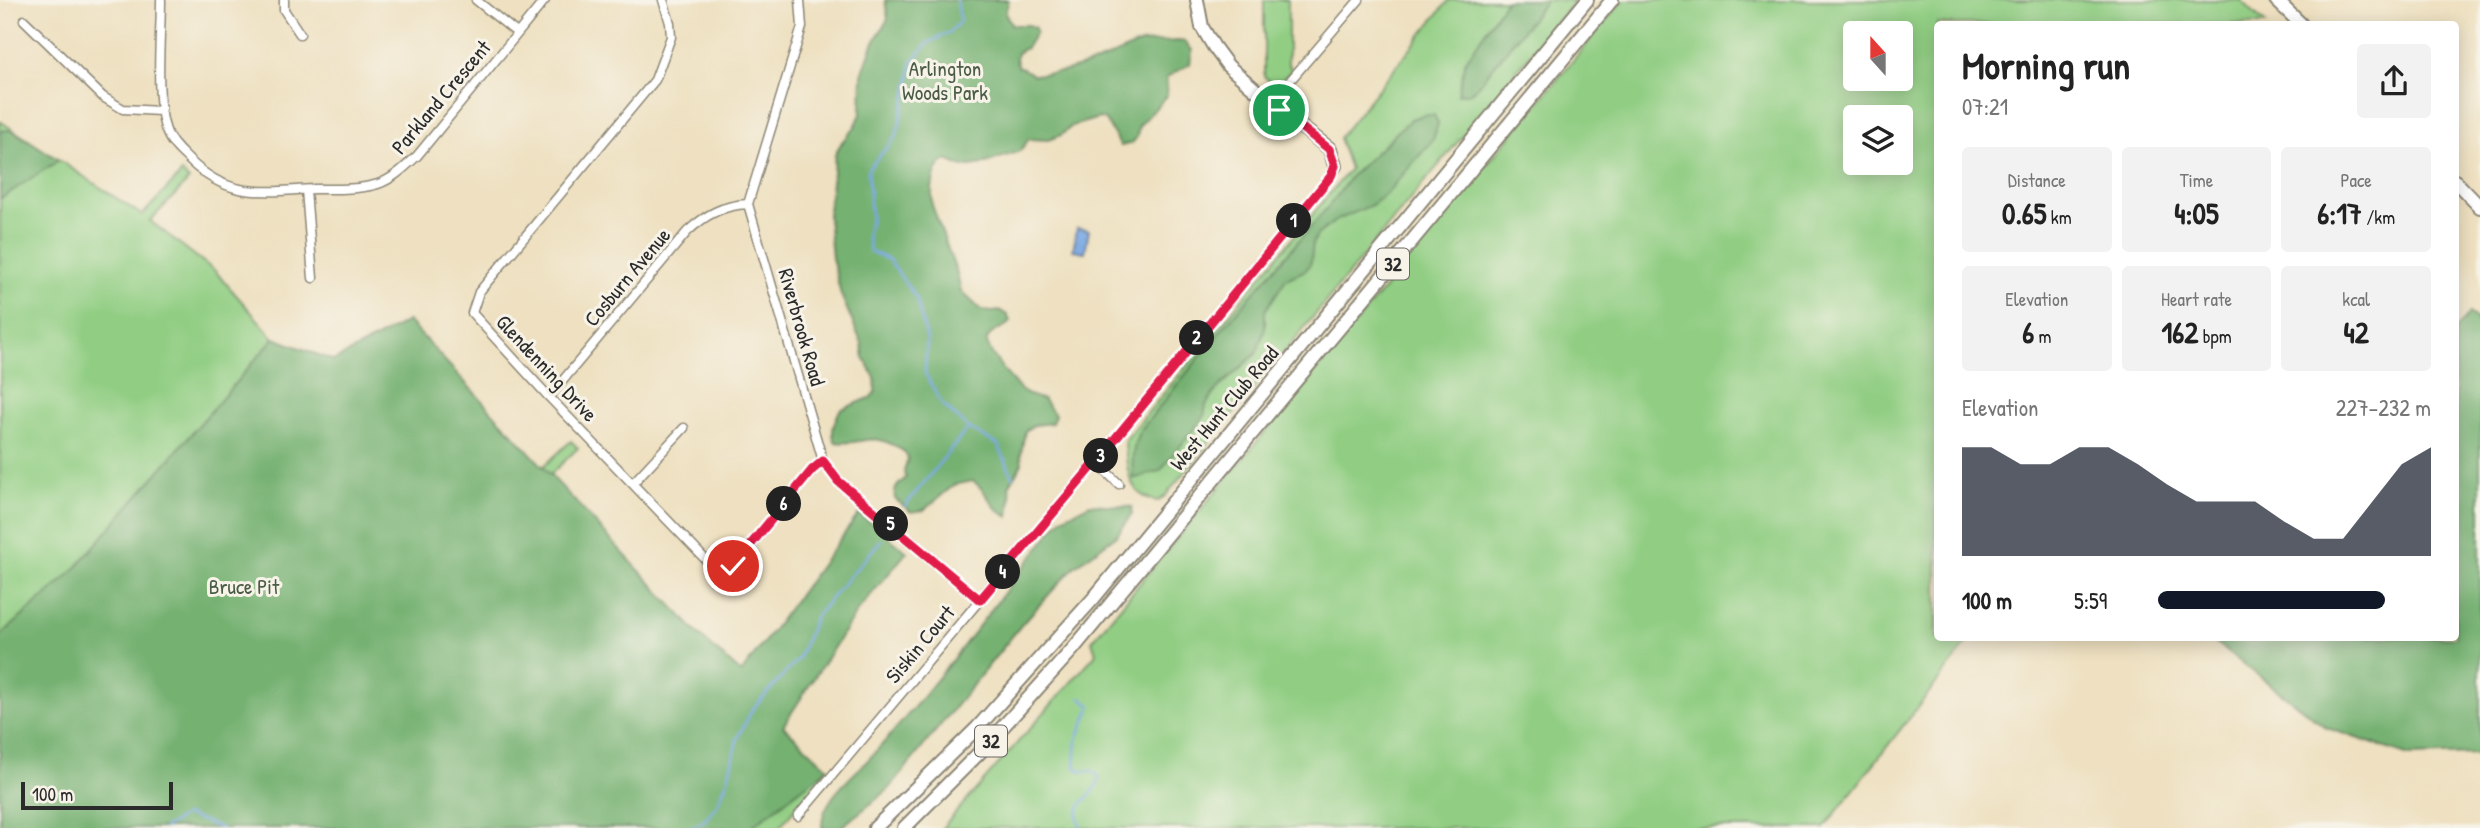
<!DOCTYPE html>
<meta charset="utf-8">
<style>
body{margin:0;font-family:"Patrick Hand",sans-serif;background:#f2f2f2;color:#222;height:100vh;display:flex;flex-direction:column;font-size:26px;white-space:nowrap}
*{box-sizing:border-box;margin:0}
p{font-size:23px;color:#767676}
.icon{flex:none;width:38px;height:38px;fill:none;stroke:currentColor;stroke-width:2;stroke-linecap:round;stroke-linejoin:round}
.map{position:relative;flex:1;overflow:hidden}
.side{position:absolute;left:1934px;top:21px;width:525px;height:620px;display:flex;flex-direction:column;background:#fff;border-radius:7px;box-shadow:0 4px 18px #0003}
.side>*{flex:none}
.needle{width:46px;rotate:339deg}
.fabs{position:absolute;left:1843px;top:21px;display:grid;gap:14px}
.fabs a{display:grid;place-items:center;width:70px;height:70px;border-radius:7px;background:#fff;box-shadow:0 4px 18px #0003;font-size:35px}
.scale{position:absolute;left:21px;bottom:18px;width:152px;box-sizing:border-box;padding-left:7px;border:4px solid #2b2b2b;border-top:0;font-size:19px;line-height:24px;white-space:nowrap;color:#2b2b2b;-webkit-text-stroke:5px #f7f3e8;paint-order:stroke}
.pin{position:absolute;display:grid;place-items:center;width:60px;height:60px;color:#fff;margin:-30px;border:4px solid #fff;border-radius:50%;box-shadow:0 2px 7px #0007}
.km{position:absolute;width:35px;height:35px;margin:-18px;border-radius:50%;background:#222;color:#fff;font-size:19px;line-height:35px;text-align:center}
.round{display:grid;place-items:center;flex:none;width:74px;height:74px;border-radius:7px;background:#f2f2f2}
.head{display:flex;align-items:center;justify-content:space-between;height:119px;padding:0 28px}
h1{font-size:38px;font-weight:700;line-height:52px}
.metrics{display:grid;grid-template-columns:repeat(3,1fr);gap:10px;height:119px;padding:7px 28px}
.metrics div{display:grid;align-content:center;border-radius:7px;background:#f2f2f2;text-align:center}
.metrics b{font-size:30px;font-weight:700}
.metrics small{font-size:19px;font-weight:400}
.metrics p{font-size:19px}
.chart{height:196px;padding:14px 28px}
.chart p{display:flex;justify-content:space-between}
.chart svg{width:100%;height:126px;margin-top:7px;fill:#111827;opacity:.7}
ul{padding:0 28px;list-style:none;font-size:23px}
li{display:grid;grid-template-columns:112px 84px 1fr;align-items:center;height:52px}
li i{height:18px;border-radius:9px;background:#111827}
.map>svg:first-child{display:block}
</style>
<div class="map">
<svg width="2480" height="828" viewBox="0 0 2480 828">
<rect width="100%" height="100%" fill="#f7f3e8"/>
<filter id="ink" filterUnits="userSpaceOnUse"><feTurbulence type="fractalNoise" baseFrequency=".0143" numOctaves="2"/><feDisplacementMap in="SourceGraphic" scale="14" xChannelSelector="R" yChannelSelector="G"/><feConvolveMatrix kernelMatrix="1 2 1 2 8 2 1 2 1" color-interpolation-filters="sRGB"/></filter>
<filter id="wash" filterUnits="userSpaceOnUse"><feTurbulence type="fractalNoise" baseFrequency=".00686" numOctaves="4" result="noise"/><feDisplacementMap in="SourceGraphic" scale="28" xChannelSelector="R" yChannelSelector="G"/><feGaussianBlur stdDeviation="1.57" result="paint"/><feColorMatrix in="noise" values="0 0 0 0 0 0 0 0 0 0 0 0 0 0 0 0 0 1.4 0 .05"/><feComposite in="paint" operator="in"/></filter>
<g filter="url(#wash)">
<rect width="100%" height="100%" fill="#eee0c0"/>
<path fill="#91ce83" stroke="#5e7c57" stroke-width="2" fill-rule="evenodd" d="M1264,0H1288V63L1292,70L1277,84L1272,83L1264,76Z
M1449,0H1575L1166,495L1159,501C1127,498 1126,466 1125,440L1350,169L1339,138Z
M1623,0H2241L2266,24H1937V637H1972L1824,828H942L1096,654L1092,641ZM1855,33H1900V79H1855ZM1855,117H1900V163H1855Z
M0,121L142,215L182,173L189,180L150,221L215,271L274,338L334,361L408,321L543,467L571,441L578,448L550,475L699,635L741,673L783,726L828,768L779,828H0Z"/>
<path fill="#74b171" stroke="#506e4e" stroke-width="2" d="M885,0H1009L1005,13L1012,25H1029L1035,28L1036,32L1026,48L1017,53L1016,59L1018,66L1034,75L1062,72L1097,62L1141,43L1178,41L1185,42L1192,50L1190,64L1166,78L1167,96L1139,126L1137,137L1132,143L1121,146L1105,120L1099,118L1072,126L1061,135L1048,140L1029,139L1020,151L983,164L963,167L947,160C932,166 931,191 932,205L957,274L961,291L981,310L991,312L1001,311L1007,315L1010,321L1008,324C1002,329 988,332 987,341C986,350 1015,385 1022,391C1028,395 1035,398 1043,399L1055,415L1052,423L1035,425L1025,431L1021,454L1022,463L1009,486L1011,496L1009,517C989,508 990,493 973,481L954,485L924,510L911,512L895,499C893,488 898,485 906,478L904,471L908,458C905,451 902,450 896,447C870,431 861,446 835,442C830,430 835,421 840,410L872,397L876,391L875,378L864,358L862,344L841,295L832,258L828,215L835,155L841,143L855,127L861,114L862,74L873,44L888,19Z
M1506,0H1547L1473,92L1458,94L1465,62Z
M1424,115H1434L1438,123L1433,140L1385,195L1372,205L1335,221L1317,235L1313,243L1311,262L1306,270L1286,279L1265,311V329L1256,354L1217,389L1206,405L1204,417L1160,471L1133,479C1132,462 1132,448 1139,432L1223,328L1333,201L1351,176L1411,119Z
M11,130L59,160L0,199V131Z
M2469,313L2480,324V754L2409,756L2327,728L2208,637H2455V330Z
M408,321L699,635L741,673L859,514L907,552L858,610L783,726L828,768L750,828H0V636L73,571L274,338L334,361Z
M1090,504L1132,507V514L1117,535L1074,567L1022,624L888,790L840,828H822C820,801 851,778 868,760C938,684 998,599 1062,518Z"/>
<path fill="#79a8e3" stroke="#526a87" stroke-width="2" d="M1077,228L1089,230L1085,252L1073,250Z"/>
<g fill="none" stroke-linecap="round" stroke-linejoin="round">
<path stroke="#79a8e3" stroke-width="2.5" d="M957,0L960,21L950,32L928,43L912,62L908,89L896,137L868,169L871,219L867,235L870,251L889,260L916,298L927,339L925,373L942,404L968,428L998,445L1013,477
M905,506L968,428
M164,828L186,815L221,828
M690,828L705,820L717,805L728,779L737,739L752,710L799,658L815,617L881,540
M1081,828C1068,800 1097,800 1099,777L1093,771H1081L1075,767L1077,739L1091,706L1081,698"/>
</g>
</g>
<g filter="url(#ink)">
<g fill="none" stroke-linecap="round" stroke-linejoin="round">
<g stroke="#8c8676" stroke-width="11">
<path id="street" d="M161,0C161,35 154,102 167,133C171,144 182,153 190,161C231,200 263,191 314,189C335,189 358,190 378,184C393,179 405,167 417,156L545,0
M284,0V10L300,34
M476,0L517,33
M663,0L670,23L671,37L655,80L479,292L472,313L549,397L704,558C712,565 716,573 724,579L812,470L823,461
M800,0L802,27L748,204L823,461L838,481L980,600
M24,20L103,97L123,109L160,111
M1271,103L1359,0
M306,190L313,278
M549,397L687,232C705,215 723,205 748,204
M1096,462L1119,484
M633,483L684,428
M798,816L1096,462L1331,176L1335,166"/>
</g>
<g stroke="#8c8676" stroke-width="16">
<path id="secondary" d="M1197,0L1202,27L1214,47L1228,66L1279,110L1330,149L1335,166
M2276,0L2301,24
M2455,181L2480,207"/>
</g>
<g stroke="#8c8676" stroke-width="16">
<path id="primary" d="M875,828L977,728L1093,599L1587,0
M904,828L981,751L1073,649L1612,0"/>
</g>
<use href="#street" stroke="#fff" stroke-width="8"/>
<use href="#secondary" stroke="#fff" stroke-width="12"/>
<use href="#primary" stroke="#fff" stroke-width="12"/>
</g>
</g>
<g fill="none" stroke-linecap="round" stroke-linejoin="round" filter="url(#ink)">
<g stroke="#fff" stroke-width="14">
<path id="route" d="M733,566L812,470L823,461L838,481L980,600L1096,462L1331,176L1335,166L1329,149L1279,110"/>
</g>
<use href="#route" stroke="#e11d48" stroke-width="9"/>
</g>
<g text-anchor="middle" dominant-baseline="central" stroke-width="6" stroke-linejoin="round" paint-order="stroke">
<g fill="#f7f3e8" stroke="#686764" stroke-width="2">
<rect x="1377" y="248.5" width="32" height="31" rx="5"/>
<rect x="975" y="725.5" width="32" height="31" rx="5"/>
</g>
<g font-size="19" font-weight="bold" fill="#2b2b2b">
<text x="1393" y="264">32</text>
<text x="991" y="741">32</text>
</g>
<g font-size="21" fill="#4a5c45" stroke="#f7f3e8">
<text x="945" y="68">Arlington<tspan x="945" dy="24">Woods Park</tspan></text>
<text x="244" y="586">Bruce Pit</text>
</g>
<g font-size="21" fill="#2b2b2b" stroke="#f7f3e8">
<text transform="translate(441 97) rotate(-50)">Parkland Crescent</text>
<text transform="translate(627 277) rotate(-50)">Cosburn Avenue</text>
<text transform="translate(802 327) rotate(74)">Riverbrook Road</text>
<text transform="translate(547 368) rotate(47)">Glendenning Drive</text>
<text transform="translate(1224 408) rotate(-50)">West Hunt Club Road</text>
<text transform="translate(920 644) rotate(-50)">Siskin Court</text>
</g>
</g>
</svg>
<div class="fabs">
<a><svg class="needle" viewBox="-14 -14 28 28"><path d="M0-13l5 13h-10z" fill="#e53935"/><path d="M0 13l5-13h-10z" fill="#767676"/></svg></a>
<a><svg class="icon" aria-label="layers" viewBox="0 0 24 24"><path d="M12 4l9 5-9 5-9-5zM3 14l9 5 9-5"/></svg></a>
</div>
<div class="scale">100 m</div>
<div class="pin" style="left:1279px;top:110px;background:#1e9e55"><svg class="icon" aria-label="arrive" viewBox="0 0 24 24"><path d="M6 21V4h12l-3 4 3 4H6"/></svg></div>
<div class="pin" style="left:733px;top:566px;background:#d93025"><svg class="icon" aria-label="check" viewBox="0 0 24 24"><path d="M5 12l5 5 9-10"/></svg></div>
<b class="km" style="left:1294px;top:221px">1</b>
<b class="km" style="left:1197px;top:338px">2</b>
<b class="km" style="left:1101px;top:456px">3</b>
<b class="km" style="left:1003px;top:572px">4</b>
<b class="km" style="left:891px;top:524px">5</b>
<b class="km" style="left:784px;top:504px">6</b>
<section class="side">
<div class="head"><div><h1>Morning run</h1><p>07:21</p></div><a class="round"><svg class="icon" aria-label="share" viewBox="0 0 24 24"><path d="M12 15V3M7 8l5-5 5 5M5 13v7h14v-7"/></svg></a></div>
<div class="metrics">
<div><p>Distance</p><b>0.65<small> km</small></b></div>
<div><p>Time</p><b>4:05</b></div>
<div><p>Pace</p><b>6:17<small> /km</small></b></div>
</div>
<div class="metrics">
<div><p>Elevation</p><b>6<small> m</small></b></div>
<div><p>Heart rate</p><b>162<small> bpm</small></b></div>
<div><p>kcal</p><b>42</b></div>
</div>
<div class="chart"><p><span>Elevation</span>227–232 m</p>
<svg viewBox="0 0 160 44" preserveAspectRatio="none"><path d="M0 44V6L10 6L20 12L30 12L40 6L50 6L60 12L70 19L80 25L90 25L100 25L110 32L120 38L130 38L140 25L150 12L160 6V44z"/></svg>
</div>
<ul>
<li><b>100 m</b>5:59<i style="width:83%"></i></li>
</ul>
</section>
</div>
